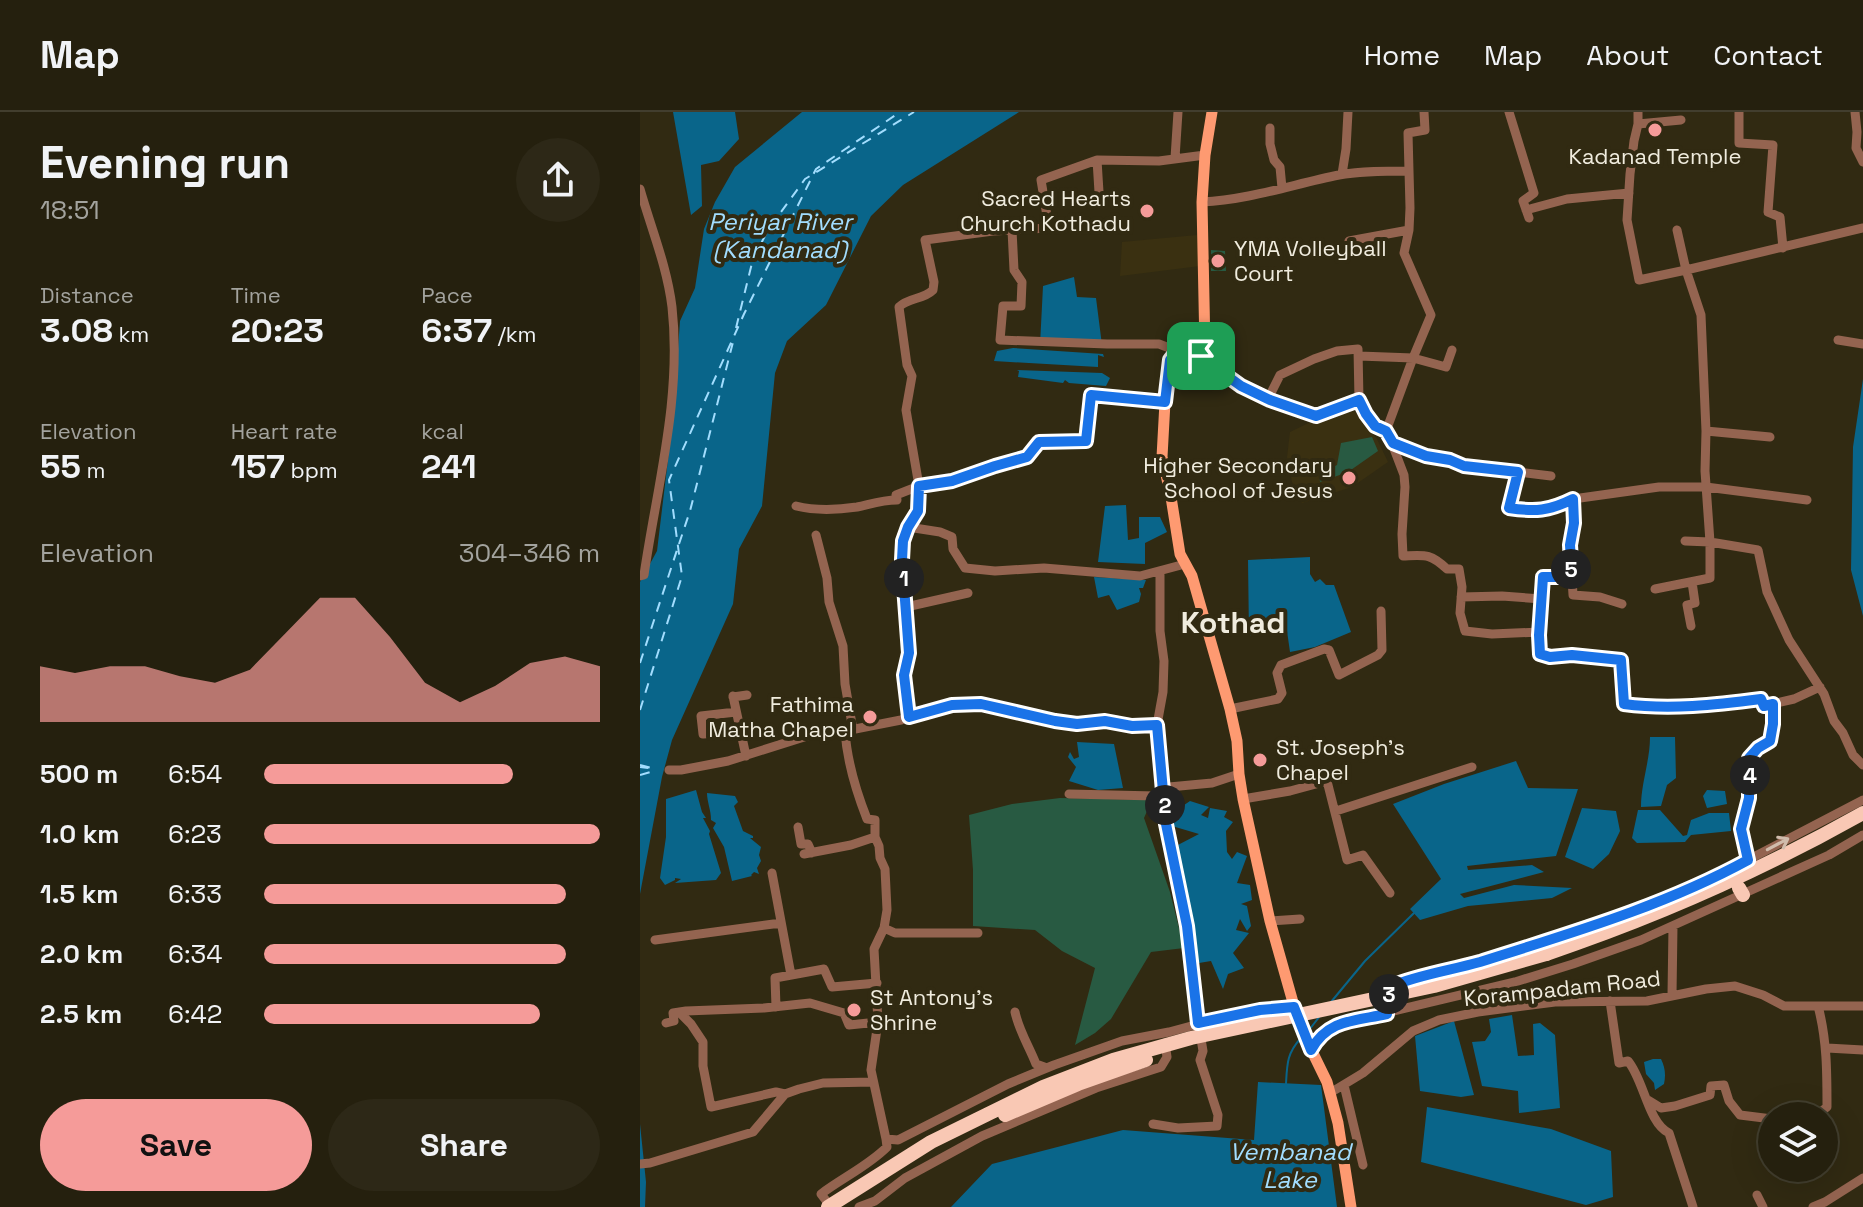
<!DOCTYPE html>
<meta charset="utf-8">
<style>
body{margin:0;font-family:"Space Grotesk",sans-serif;background:#2d2817;color:#f1f3f6;height:100vh;display:flex;flex-direction:column;font-size:30px;white-space:nowrap}
*{box-sizing:border-box;margin:0}
p{font-size:26px;color:#a3a39e}
.icon{flex:none;width:44px;height:44px;fill:none;stroke:currentColor;stroke-width:2;stroke-linecap:round;stroke-linejoin:round}
.map{position:relative;flex:1;overflow:hidden}
.details{display:flex;flex-direction:column;background:#25200e;width:640px}
.details>*{flex:none}
.controls{position:absolute;left:1118px;top:990px;display:grid;gap:16px}
.controls a{display:grid;place-items:center;width:80px;height:80px;border-radius:50%;background:#25200e;box-shadow:0 8px 32px #0002,0 0 0 2px #423e2e;font-size:40px}
.pin{position:absolute;display:grid;place-items:center;width:68px;height:68px;color:#fff;margin:-34px;border-radius:16px;box-shadow:0 4px 12px #0006}
.km{position:absolute;width:40px;height:40px;margin:-20px;border-radius:50%;background:#222;color:#fff;font-size:22px;line-height:40px;text-align:center}
.round{display:grid;place-items:center;flex:none;width:84px;height:84px;border-radius:42px;background:#2d2817}
.summary{display:flex;align-items:center;justify-content:space-between;height:136px;padding:0 40px}
h1{font-size:44px;font-weight:700;line-height:60px}
.figures{display:grid;grid-template-columns:repeat(3,1fr);gap:12px;height:136px;padding:8px 40px}
.figures div{display:grid;align-content:center}
.figures b{font-size:34px;font-weight:700}
.figures small{font-size:22px;font-weight:400}
.figures p{font-size:22px}
.chart{height:224px;padding:16px 40px}
.chart p{display:flex;justify-content:space-between}
.chart svg{width:100%;height:144px;margin-top:8px;fill:#f59b99;opacity:.7}
.button{display:flex;gap:16px;margin-top:auto;padding:16px 40px}
.button a{flex:1;height:92px;border-radius:48px;background:#f59b99;color:#111;font-size:32px;font-weight:700;line-height:92px;text-align:center}
.button a+a{background:#2d2817;color:#f1f3f6}
ul{padding:0 40px;list-style:none;font-size:26px}
li{display:grid;grid-template-columns:128px 96px 1fr;align-items:center;height:60px}
li i{height:20px;border-radius:10px;background:#f59b99}
header{display:flex;align-items:center;gap:48px;box-sizing:border-box;height:112px;padding:0 40px;background:#25200e;border-bottom:2px solid #423e2e}
header strong{font-size:38px}
nav{display:flex;gap:44px;margin-inline-start:auto;font-size:28px}
main{display:flex;flex:1;min-height:0}
.map>svg:first-child{display:block}
</style>
<header>
<strong>Map</strong>
<nav><a>Home</a><a>Map</a><a>About</a><a>Contact</a></nav>
</header>
<main>
<section class="details">
<div class="summary"><div><h1>Evening run</h1><p>18:51</p></div><a class="round"><svg class="icon" aria-label="share" viewBox="0 0 24 24"><path d="M12 15V3M7 8l5-5 5 5M5 13v7h14v-7"/></svg></a></div>
<div class="figures">
<div><p>Distance</p><b>3.08<small> km</small></b></div>
<div><p>Time</p><b>20:23</b></div>
<div><p>Pace</p><b>6:37<small> /km</small></b></div>
</div>
<div class="figures">
<div><p>Elevation</p><b>55<small> m</small></b></div>
<div><p>Heart rate</p><b>157<small> bpm</small></b></div>
<div><p>kcal</p><b>241</b></div>
</div>
<div class="chart"><p><span>Elevation</span>304–346 m</p>
<svg viewBox="0 0 160 44" preserveAspectRatio="none"><path d="M0 44V27L10 29L20 27L30 27L40 30L50 32L60 28L70 17L80 6L90 6L100 18L110 32L120 38L130 33L140 26L150 24L160 27V44z"/></svg>
</div>
<ul>
<li><b>500 m</b>6:54<i style="width:74%"></i></li>
<li><b>1.0 km</b>6:23<i style="width:100%"></i></li>
<li><b>1.5 km</b>6:33<i style="width:90%"></i></li>
<li><b>2.0 km</b>6:34<i style="width:90%"></i></li>
<li><b>2.5 km</b>6:42<i style="width:82%"></i></li>
</ul>
<div class="button"><a>Save</a><a>Share</a></div>
</section>
<div class="map">
<svg width="1223" height="1095" viewBox="0 0 1223 1095">
<rect width="100%" height="100%" fill="#312a12"/>
<path fill="#3a3011" d="M557,123L560,154L480,164L482,130Z
M715,299L737,327L748,350L712,375L662,391L652,370L647,345L650,320L679,306Z"/>
<path fill="#285a42" d="M571,138L585,139L586,159H571Z
M732,325L738,339L708,360L680,370L679,362L697,353L701,331Z
M420,686L512,688L504,706L530,780L544,836L511,840L471,907L455,921L435,933L455,856L422,839L395,818L333,814V758L329,703L372,692Z"/>
<path fill="#09658a" d="M33,0H95L99,27L79,49L61,53L62,94L51,103Z
M162,0H379L263,73L231,104L186,193L147,229L135,261L122,394L99,437L93,492L32,628L22,665L0,782V470L17,439L33,306L40,209L55,176L64,117L75,90L95,55Z
M434,165L437,185L456,186L462,233H400L403,174Z
M373,236L463,242L464,245L458,243V255L354,249L357,239Z
M377,258L462,261L470,266L466,274L429,271L425,268L423,271L378,265L379,259Z
M1223,267V504L1211,458L1213,335Z
M486,393L488,428L499,426V405H520L527,420L505,431V452L458,450L465,394Z
M670,445V462L675,470L680,467L686,473H694L711,520L675,535L650,540L647,519L609,524L608,448Z
M454,465L506,468L503,476H499L501,482L499,490L477,498L469,483L458,486Z
M1010,625H1035L1036,666L1027,673L1021,694L1001,695C1001,671 1010,649 1010,625Z
M437,630L474,632L483,676L458,678L429,669L436,655L428,645L430,640L434,647L439,645Z
M876,649L888,676L938,677L916,744L827,754L828,758L892,753L904,760L820,782L824,786L874,773L932,776L912,786L828,794L780,808L770,797L801,767L753,692L804,672Z
M56,678L62,700L66,706H63L70,719L69,722L81,761L76,768L35,771L41,767L35,766V768L25,773L20,766L26,725V687Z
M1067,678L1085,679L1087,692L1067,696L1063,684Z
M67,681L95,684L98,690L94,694L103,719L113,724V726H110L121,735L119,743L121,749L117,756L119,762L114,760L111,763L112,764L92,769L84,735L73,716L76,711L71,708C71,698 67,690 67,681Z
M550,689L569,695L561,703L568,706L570,696L587,699L584,705L593,710L586,719L587,740L592,747L597,740L607,744L597,771L610,773L612,788L601,792L607,794L611,814L607,819L600,807L596,818L609,821L593,841L604,856L588,862L583,877L571,849L559,851L552,841L534,735L559,722L532,714L537,705L531,702Z
M942,696L976,699L980,719L969,742L953,757L925,745Z
M998,698H1020L1043,724L1047,723L1051,708L1069,701H1089L1091,719L1051,723L1045,730L997,731L992,726Z
M872,903L878,944L894,943L893,912L900,911L915,923L920,996L879,1001L878,979L842,974L832,930L845,929L851,920L849,907Z
M814,909L834,983L821,985L780,979L775,924Z
M1013,947H1021C1025,955 1026,963 1024,972L1015,978L1014,971L1006,962L1004,950Z
M618,970L681,973L697,1095H311L352,1052L483,1018L614,1028Z
M787,995L911,1017L971,1039L973,1085L946,1093L781,1050Z
M0,1012L6,1070L5,1095H0Z"/>
<g fill="none" stroke-linecap="round" stroke-linejoin="round">
<path stroke="#09658a" stroke-width="2" d="M691,890L725,849L774,801
M669,918L680,904
M646,972C647,952 647,941 661,926"/>
<path stroke="#a2ddfe" stroke-width="2" stroke-dasharray="10 8" stroke-linecap="butt" d="M96,216L113,147L128,118L165,67L274,0
M39,432L50,399L93,230
M0,551L37,438
M0,598L42,464L29,368L104,202L176,57L260,0
M0,653L16,657
M0,655L8,656
M0,663L17,658"/>
<path stroke="#946450" stroke-width="9" d="M869,0L894,81L883,89L889,106
M998,0V12L994,29L990,62L987,108L999,168L1046,158L1061,203L1066,319L1065,359L1070,430L1118,438L1127,480L1149,528L1184,582L1194,609L1203,621L1213,643L1223,653
M1099,0V31L1133,33L1128,100L1140,105L1143,136
M1215,0L1217,20L1216,36L1223,50
M998,12L1041,8
M630,16V32L634,48L640,55L642,76
M535,46L538,0
M457,48L459,80
M769,59L768,21L785,18L784,0
M702,62L706,37L708,0
M0,77C11,116 27,154 32,195C42,286 17,374 4,463L0,464
M562,90C608,88 654,72 699,63C722,59 745,59 769,59L770,96L769,118L764,141L791,203L773,246L719,244
M886,98L927,87L989,81
M372,118L374,158L382,170L381,194H363L360,228L467,232H519L537,239
M1037,118L1046,158L1223,116
M709,129L769,118
M1198,228L1223,232
M561,244L559,256L566,262L583,261L601,274L630,288L676,304L719,288L726,302L735,314L746,319L753,331L786,344L810,348L824,354L878,360L869,396L886,399L912,397L933,387L1019,375H1066L1167,388
M628,287L640,263L674,247L697,239L718,237L719,288
M746,319L773,246L806,255L812,238
M1066,319L1130,325
M751,329L764,363L765,375L762,422L763,444C785,443 790,441 807,457H819L822,475L820,501L825,519L852,522L900,520
M878,360L911,364
M933,387L934,411L930,433L933,483L960,485L982,492
M156,394C176,399 197,398 217,395C231,392 242,388 257,388L256,383L279,374L312,369L355,354L387,345L399,330L446,329L451,283L525,290
M268,415L300,420L312,425L313,437L325,456L355,459L404,456L500,464L545,452
M176,423L187,466L189,490L203,534L205,572L213,618
M932,465H903L899,523L900,542L910,545L932,543L981,548L984,592C1029,598 1076,593 1121,587L1124,594L1154,587L1180,575
M1015,477L1070,466V430L1045,429
M821,485L862,484L902,487
M266,495L328,481
M1051,514L1047,493L1055,491L1052,470
M93,584L106,644
M93,585L107,583
M590,597L638,587L642,581L637,561L641,553L684,537L689,538L699,563L738,543L742,538L741,499
M96,600L61,604L63,622L82,621L99,617
M269,605L264,563L269,541L262,448L263,429L268,415L278,399L279,374L266,298L272,264L267,253L259,195C269,185 283,188 293,178L294,170L285,128L353,119L409,116L401,68L457,48L519,49L565,43
M205,619C207,649 216,679 227,707L235,708V725L239,734L240,746L245,757L247,798L244,816L234,837L238,910L231,958L246,1027L258,1028L368,972L414,953L482,929L529,920L585,905L636,896L654,895
M29,658H41L88,649L180,620L205,619L261,608L284,599L312,593L341,592L415,609L437,612L465,609L492,614L517,613L523,580L524,549L520,519V459
M429,682L516,684L529,675L572,671L599,662
M603,687L650,679L687,669L707,748L723,743L750,781
M696,699L832,655
M158,715L161,732H168L172,741
M164,742L211,733L235,725
M1108,748L1101,717L1109,686V646L1118,636L1130,629L1133,612V592
M132,761L151,863
M630,809L660,807
M244,816L255,821H338
M15,828L141,811
M1032,883L1033,814
M970,889L979,951L988,949C1004,968 1008,1011 1029,1021L1053,1095
M136,895L135,866L184,857L192,875L237,871
M39,900L51,912L63,930V954L71,995L136,980L145,982
M375,900C379,919 389,934 396,952L407,956
M747,902L746,888L752,874L764,869L810,859L927,823L993,800L1079,763L1223,688
M26,911L34,909L33,901L46,899L124,896L170,891L204,901L209,913L238,910
M1187,936L1223,938
M671,938C678,925 685,917 699,912L875,870L933,852L1001,828L1189,743L1223,723
M704,973L723,1053
M690,981L723,961L773,919L799,908L838,900L915,890L1007,889L1066,877L1095,874L1123,883L1144,894H1223
M1008,988L1021,996L1035,994L1070,983L1071,974L1084,973L1089,989L1100,1003L1132,1007
M1170,1004L1178,1002L1187,995C1187,960 1187,928 1178,894
M513,1012L538,1016L577,1014L578,1003L560,948L563,939L554,884L552,853L547,814L526,712L517,613
M0,1052L10,1051L113,1020L145,982L159,977L183,971L233,970
M1117,1083L1123,1095
M191,1095L181,1082C202,1066 228,1054 247,1035L246,1027
M219,1095L235,1089L265,1066L342,1024L456,976L521,955L527,945L525,931
M1173,1095L1185,1090L1223,1066"/>
<path stroke="#fe9a71" stroke-width="11" d="M572,0L565,43L562,90L565,237L561,244C553,245 546,240 537,239L530,248L525,290L522,345L531,385L540,442L552,464L590,597L597,629L599,662L603,687L630,809L656,901L667,929L687,970L698,1011L711,1095"/>
<path stroke="#f9c8b4" stroke-width="14" d="M1099,776L1103,783
M906,842C1016,805 1122,758 1223,701"/>
<path stroke="#f9c8b4" stroke-width="14" d="M365,1003L438,972L506,948
M188,1095L291,1030L403,975L473,948L551,926L794,874L906,842"/>
</g>
<defs><path id="oneway-shaft" d="M-6 0H5M1.5-3L5.5 0L1.5 3" fill="none" stroke-width="1.6" stroke-linecap="round" stroke-linejoin="round" transform="scale(2)"/></defs>
<use stroke="#d0bcac" href="#oneway-shaft" transform="translate(1138 732) rotate(-28)"/>
<g fill="none" stroke-linecap="round" stroke-linejoin="round">
<g stroke="#fff" stroke-width="16">
<path id="route" d="M537,239C546,240 553,245 561,244L559,256L566,262L583,261L601,274L630,288L676,304L719,288L726,302L735,314L746,319L753,331L786,344L810,348L824,354L878,360L869,396C895,400 909,399 933,387L934,411L930,433L932,465H903L899,523L900,542L910,545L932,543L981,548L984,592C1029,598 1076,593 1121,587L1124,594L1133,592V612L1130,629L1118,636L1109,646V686L1101,717L1108,748C1024,794 931,821 840,850C812,858 778,863 752,874L746,888L747,902C715,909 688,907 671,938L654,895L620,898L558,911L547,814L526,712L517,613L492,614L465,609L437,612L415,609L341,592L312,593L269,605L264,563L269,541L262,448L263,429L268,415L278,399L279,374L312,369L355,354L387,345L399,330L446,329L451,283L525,290L530,248Z"/>
</g>
<use href="#route" stroke="#1a73e8" stroke-width="10"/>
</g>
<g fill="#f59b99" stroke="#312a12" stroke-width="3">
<circle cx="1015" cy="18" r="8"/>
<circle cx="507" cy="99" r="8"/>
<circle cx="578" cy="149" r="8"/>
<circle cx="709" cy="366" r="8"/>
<circle cx="230" cy="605" r="8"/>
<circle cx="620" cy="648" r="8"/>
<circle cx="214" cy="898" r="8"/>
</g>
<g text-anchor="middle" dominant-baseline="central" stroke-width="8" stroke-linejoin="round" paint-order="stroke">
<g font-size="22" fill="#f0ecde" stroke="#312a12" text-anchor="end">
<text x="1015" y="44" text-anchor="middle">Kadanad Temple</text>
<text x="491" y="86">Sacred Hearts<tspan x="491" dy="25">Church Kothadu</tspan></text>
<text x="594" y="136" text-anchor="start">YMA Volleyball<tspan x="594" dy="25">Court</tspan></text>
<text x="693" y="353">Higher Secondary<tspan x="693" dy="25">School of Jesus</tspan></text>
<text x="214" y="592">Fathima<tspan x="214" dy="25">Matha Chapel</tspan></text>
<text x="636" y="635" text-anchor="start">St. Joseph's<tspan x="636" dy="25">Chapel</tspan></text>
<text x="230" y="885" text-anchor="start">St Antony's<tspan x="230" dy="25">Shrine</tspan></text>
</g>
<g font-size="22" fill="#f0ecde" stroke="#312a12">
<text transform="translate(922 876) rotate(-6)">Korampadam Road</text>
</g>
<g font-size="24" font-style="italic" fill="#a2ddfe" stroke="#312a12">
<text x="140" y="109">Periyar River<tspan x="140" dy="28">(Kandanad)</tspan></text>
<text x="650" y="1039">Vembanad<tspan x="650" dy="28">Lake</tspan></text>
</g>
<g font-size="30" font-weight="bold" fill="#f0ecde" stroke="#312a12">
<text x="593" y="510">Kothad</text>
</g>
</g>
</svg>
<div class="controls">
<a><svg class="icon" aria-label="layers" viewBox="0 0 24 24"><path d="M12 4l9 5-9 5-9-5zM3 14l9 5 9-5"/></svg></a>
</div>
<div class="pin" style="left:561px;top:244px;background:#1e9e55"><svg class="icon" aria-label="arrive" viewBox="0 0 24 24"><path d="M6 21V4h12l-3 4 3 4H6"/></svg></div>
<b class="km" style="left:264px;top:466px">1</b>
<b class="km" style="left:525px;top:693px">2</b>
<b class="km" style="left:749px;top:882px">3</b>
<b class="km" style="left:1110px;top:663px">4</b>
<b class="km" style="left:931px;top:457px">5</b>
</div>
</main>
